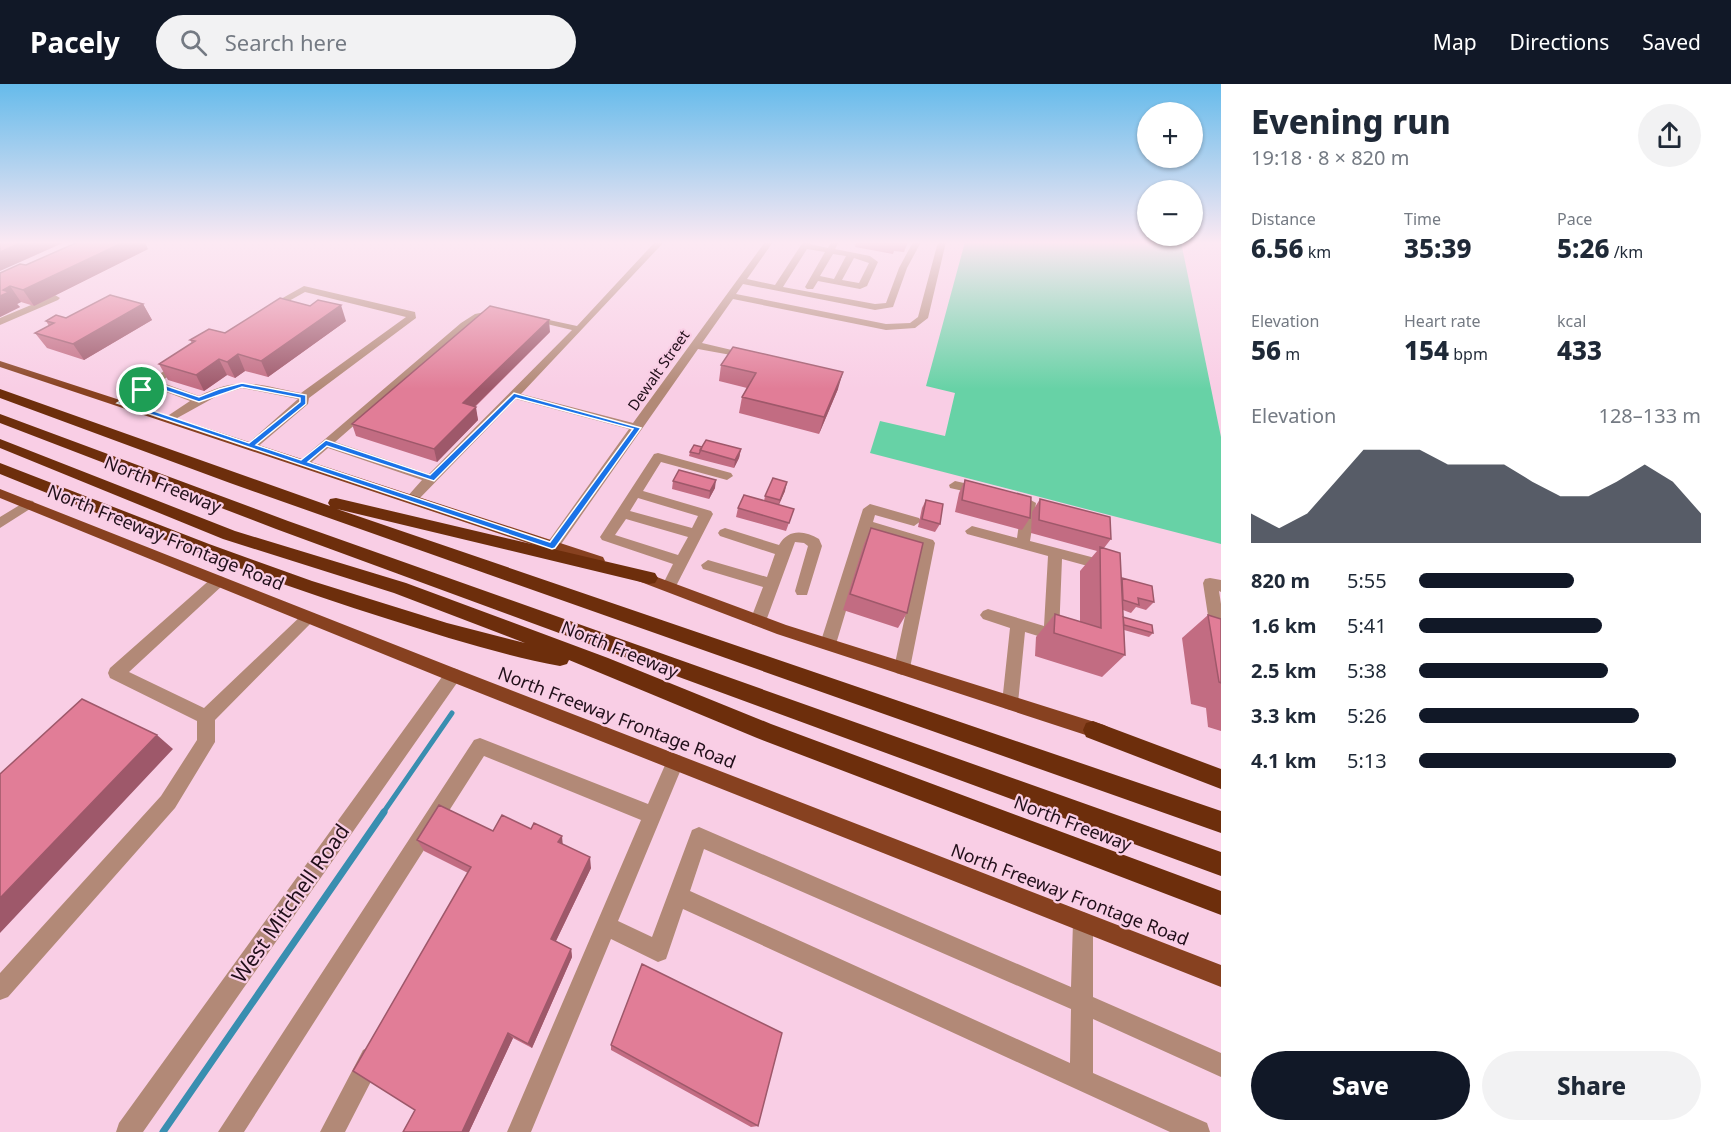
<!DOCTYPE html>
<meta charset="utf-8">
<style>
body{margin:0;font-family:"Noto Sans",sans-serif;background:#f2f2f3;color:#1f2937;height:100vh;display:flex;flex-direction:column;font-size:22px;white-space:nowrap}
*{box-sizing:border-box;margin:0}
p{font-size:20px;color:#747a83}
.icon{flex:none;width:33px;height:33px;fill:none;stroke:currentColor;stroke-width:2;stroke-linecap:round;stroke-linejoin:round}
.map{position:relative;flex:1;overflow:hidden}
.side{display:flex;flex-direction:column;background:#fff;width:510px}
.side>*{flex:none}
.buttons{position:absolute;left:1137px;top:18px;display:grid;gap:12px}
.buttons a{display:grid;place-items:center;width:66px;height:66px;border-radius:50%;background:#fff;box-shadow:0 2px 4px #0004;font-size:30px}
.pin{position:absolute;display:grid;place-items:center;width:51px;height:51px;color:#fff;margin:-26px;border:3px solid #fff;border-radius:50%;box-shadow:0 2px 6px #0007}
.round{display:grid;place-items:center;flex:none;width:63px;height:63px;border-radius:32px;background:#f2f2f3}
.headline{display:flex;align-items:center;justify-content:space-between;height:102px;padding:0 30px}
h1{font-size:33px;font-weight:800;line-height:45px}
.metrics{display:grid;grid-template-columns:repeat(3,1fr);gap:9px;height:102px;padding:6px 30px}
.metrics div{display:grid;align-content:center}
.metrics b{font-size:26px;font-weight:800}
.metrics small{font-size:16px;font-weight:400}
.metrics p{font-size:16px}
.chart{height:168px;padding:12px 30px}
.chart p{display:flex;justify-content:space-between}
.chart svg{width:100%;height:108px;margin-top:6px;fill:#111827;opacity:.7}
.primary-button{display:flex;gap:12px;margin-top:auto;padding:12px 30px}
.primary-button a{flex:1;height:69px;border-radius:36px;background:#111827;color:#fff;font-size:24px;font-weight:800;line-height:69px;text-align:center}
.primary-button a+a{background:#f2f2f3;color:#1f2937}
ul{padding:0 30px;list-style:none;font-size:20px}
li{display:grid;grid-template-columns:96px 72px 1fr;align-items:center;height:45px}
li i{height:15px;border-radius:8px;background:#111827}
header{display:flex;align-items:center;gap:36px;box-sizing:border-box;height:84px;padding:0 30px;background:#111827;color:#fff}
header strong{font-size:28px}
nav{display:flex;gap:33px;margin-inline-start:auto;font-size:21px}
.search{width:420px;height:54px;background:#f2f2f3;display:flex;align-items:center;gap:15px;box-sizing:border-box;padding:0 21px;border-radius:33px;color:#747a83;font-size:22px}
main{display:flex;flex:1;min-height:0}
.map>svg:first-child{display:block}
</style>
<header>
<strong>Pacely</strong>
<div class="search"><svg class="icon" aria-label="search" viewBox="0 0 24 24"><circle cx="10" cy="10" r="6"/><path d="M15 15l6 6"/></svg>Search here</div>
<nav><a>Map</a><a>Directions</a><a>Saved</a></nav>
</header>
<main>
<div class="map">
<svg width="1221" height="1048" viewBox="0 0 1221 1048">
<rect width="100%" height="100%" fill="#f9cee5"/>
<path fill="#67d2a6" d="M965,158H1181L1221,353V460L870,369L880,337L945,352L955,309L926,302Z"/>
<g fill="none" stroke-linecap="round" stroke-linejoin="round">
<path stroke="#398eb0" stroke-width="5" d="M383,729L452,629"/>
<path stroke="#398eb0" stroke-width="7" d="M163,1048L384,728"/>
<path fill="#b28977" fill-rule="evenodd" d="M655,158H664L521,310L633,339L765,158H773L747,195L775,201L803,158H811L810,160L828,164L831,158H839L835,165L870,172L878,178L867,202L860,205L818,197L813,205H807L805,203L825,168L807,165L783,203L875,220L886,219L899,184L913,158H921L907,184L893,223L875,226L743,200L736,210L886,240L910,239L918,233L938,158H946L928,234L915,244L886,246L733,215L702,259L753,271V275L698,265L557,466L552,467L545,462L629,345L516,315L417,417L412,418L406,414L422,396L328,364L307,382L303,383L297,379L461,239L475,230L500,225V229L481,234L467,243L335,358L429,390L572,246L526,235V231L577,242ZM833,170L846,172L834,195L820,192ZM854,174L869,179L859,199L842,196Z
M304,202L415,228L416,234L309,314L308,320L255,365H247L245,362L298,315L242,304L217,312L170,338L164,335L166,333L190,317L153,303L125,321H117L115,319L181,276L185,277V281L160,298L199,312C241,291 258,301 301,309L406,233L305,208L271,227L263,225Z
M55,211L60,214L58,216L0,241V234Z
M658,369L731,389L733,392L727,396L661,378L643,407L711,427L713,430L674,506H664L662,502L673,480L602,456L600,453L654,370ZM638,414L698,432L692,444L630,427ZM626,435L688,453L678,471L615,451Z
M955,397L986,404L987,407L981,411L950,404L949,401Z
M1029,415L1036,419L1030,457L1095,474L1102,479L1095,484L1062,475L1059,550L1056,554L1051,556L1025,548L1018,619L1016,624L1010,626L1004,624L1002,619L1010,544L983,535L980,531L983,527L988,525L1044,542L1048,472L967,450L965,447L972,442L1017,454L1022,419Z
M28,416L33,417L35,420L33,423L0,444V433Z
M870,420L919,434L921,437L914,442L875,431L873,438L933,456L935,459L910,584L908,589L902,591L896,589L894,584L920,462L870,447L836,560L834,564L828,566L822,564L820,560L863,425Z
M725,444L779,461C788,445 804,446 819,455L822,462L807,511H797L795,507L808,462L804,459L795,458L766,537L763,541H753L750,537L763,503L703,485L701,481L708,476L767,493L775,470L720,452L718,449L720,446Z
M218,492L223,493L225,497L223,501L129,588L204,624L304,529H314L317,533L215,636V658L175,724L8,913L0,916V889L161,712L197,656V637L110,594L108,589L110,584L213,493Z
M1210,494L1221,496V508L1219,507L1221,520V570L1215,569L1213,564L1203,499L1205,495Z
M453,584L459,586L461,591L459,596L143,1048H116L119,1039L447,586Z
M480,654L648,720L669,672L675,670L681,672L684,678L618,837L652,853L692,746L699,743L1071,903L1073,838L1076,831L1083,828L1090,831L1093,838V913L1221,969V993L1093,935V989L1207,1039L1210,1048H1170L683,825L666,875L658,878L611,855L531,1048H507L641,736L484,672L244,1048H218L474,656ZM704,765L1071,925L1070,979L690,807Z
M371,962L379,966L383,974L345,1048H320L363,966Z"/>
<path fill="#874120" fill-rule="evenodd" d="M0,277L603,473L605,477L598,482L593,481L0,283Z
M0,405L459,586L1221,881V903L447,596L0,414Z
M638,486L786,541L1104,641L1110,644L1113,649L1110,654L1104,657L777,550L633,495L631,491Z"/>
<path fill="#6d2e0c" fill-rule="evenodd" d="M0,305L330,422L328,419L330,415L336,414L655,489L658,494L655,499L649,500L337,425L1221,727V749L230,399L0,314Z
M0,330L288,437L1221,768V792L276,445L0,339Z
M0,355L235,447L406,499L608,574L771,640L1221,807V831L757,654L569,576L567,580L560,582C502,571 445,553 388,535C256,494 128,442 0,390V379L209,460L312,497L447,539L525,559L394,509L223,455L0,364Z
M1093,637L1221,685V705L1086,653L1083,646L1086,639Z"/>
</g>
<path fill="#c26c82" d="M856,158H908L904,168L894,167L893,170L855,163Z
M148,165L34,222L21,218L17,220L20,223L0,233V189L26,181Z
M143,220L152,236L84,276L47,264L35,249L49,242L46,237L66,234Z
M346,237L268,293L245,287L235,294L227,291L204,307L168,296L159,280L192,259L190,256L225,249Z
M550,248L475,323L478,336L437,378L356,352L352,340Z
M721,281L838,305L819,350L739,329L742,313L747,304L719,297Z
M702,363L741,365L739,374L734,384L699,375V373V375L689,372L690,368Z
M965,396L1030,434L1022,446L955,428L959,409Z
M673,397L715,404L709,415L672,405Z
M785,407L779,421L794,425L786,447L736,433L738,424L764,417L765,412Z
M1040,415L1111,455L1104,464L1122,494L1154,518L1146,526L1136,523L1131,529L1123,526V533L1153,549L1149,553L1124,546L1125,571L1102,593L1035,572L1036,553L1055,530L1080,538V487L1097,467L1031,449L1032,428Z
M926,416L940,440L935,448L918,443L922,424Z
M871,444L907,529L898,544L843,526L864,460Z
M1208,531L1221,535V647L1208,643L1206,624L1191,620L1182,554Z
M493,747L563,760L591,784L556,857L571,865L572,873L532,964L513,954L469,1048H403L415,1026L468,789L424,767L417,756Z
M611,961L758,1042L751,1043L611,966Z"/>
<path fill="#9e586a" d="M0,158H65L0,187Z
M124,158H145L148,165L34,222L23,206Z
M10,202L21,218L17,220L20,223L0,233V212L3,206Z
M143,220L152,236L84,276L73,260Z
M341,221L346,237L268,293L261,277Z
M549,236L550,248L465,332L463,319Z
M238,270L245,287L235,294L227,278Z
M219,275L227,291L204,307L196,291Z
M843,288L838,305L819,350L824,333Z
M476,323L478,336L437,378L434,365Z
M741,365L739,374L734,384L735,376Z
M716,396L715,404L709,415L710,407Z
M787,398L785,407L777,424L780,416Z
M157,651L173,665L0,849V814Z
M562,752L563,763L558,758Z
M590,773L591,784L553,863L551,855Z
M571,865L572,873L532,964L528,960Z
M508,949L513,954L469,1048H462Z"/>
<path fill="#e17d97" stroke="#9e586a" stroke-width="1.5" d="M0,158H22L0,168Z
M78,158H124L23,206L10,202L3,206L9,208L0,212V189L20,180L26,181Z
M110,211L143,220L73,260L35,249L54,239L46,237L56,231L66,234Z
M280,214L310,222L318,216L341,221L261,277L238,270L227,278L219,275L196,291L159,280L195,257L190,256L209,245L225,249Z
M490,222L549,236L463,319L476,323L434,365L352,340Z
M733,263L843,288L824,333L742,313L756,289L721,281Z
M706,356L741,365L735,376L700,366Z
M694,361L702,363L699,370L690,368Z
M679,386L716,396L710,407L673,397Z
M773,394L787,398L780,416L765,412Z
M965,396L1031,413L1030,434L962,416Z
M744,411L794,425L789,439L738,424Z
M1040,415L1110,433L1111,455L1039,436Z
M926,416L943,420L940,440L922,435Z
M871,444L923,459L907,529L850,510Z
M1100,463L1120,469L1125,571L1054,549L1055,530L1101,544Z
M1122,494L1152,502L1154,518L1138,514L1139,521L1123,516Z
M1208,531L1221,535V599L1219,598Z
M1123,533L1152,541L1153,549L1124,541Z
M82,615L157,651L0,814V690Z
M439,721L493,747L502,731L531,745L534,739L562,752L558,758L590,773L551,855L571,865L528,960L508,949L462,1048H403L415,1026L353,987L471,783L417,756Z
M642,880L782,949L758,1042L611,961Z"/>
<linearGradient id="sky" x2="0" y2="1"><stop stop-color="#66bbeb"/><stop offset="0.52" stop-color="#fce9f3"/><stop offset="1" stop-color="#fce9f3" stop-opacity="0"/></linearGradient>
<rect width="1221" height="305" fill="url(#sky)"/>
<path fill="#1a73e8" stroke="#fff" stroke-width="1.5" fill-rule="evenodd" d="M152,297L199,313L219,305L242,299L306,311V320L256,361L301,376L326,356L430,391L514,309L641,344L555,464L552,465L117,319ZM152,302L199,318L242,303L300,314V318L249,359L127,318ZM516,314L633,345L550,458L308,378L327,362L434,397Z"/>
<g text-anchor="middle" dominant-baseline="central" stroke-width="4.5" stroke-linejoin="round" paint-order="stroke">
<g font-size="15" fill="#210f1a" stroke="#f9cee5">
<text transform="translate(658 286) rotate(-55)">Dewalt Street</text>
</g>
<g font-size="18" fill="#210f1a" stroke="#f9cee5">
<text transform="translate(163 400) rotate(22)">North Freeway</text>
<text transform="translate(166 453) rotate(22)">North Freeway Frontage Road</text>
<text transform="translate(620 565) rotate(22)">North Freeway</text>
<text transform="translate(617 633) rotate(21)">North Freeway Frontage Road</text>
<text transform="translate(1073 739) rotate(21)">North Freeway</text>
<text transform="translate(1070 810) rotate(21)">North Freeway Frontage Road</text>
</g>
<g font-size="21" fill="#210f1a" stroke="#f9cee5">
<text transform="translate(290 819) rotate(-55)">West Mitchell Road</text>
</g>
</g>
</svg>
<div class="buttons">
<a>+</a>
<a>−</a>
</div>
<div class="pin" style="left:142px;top:306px;background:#1e9e55"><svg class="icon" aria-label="arrive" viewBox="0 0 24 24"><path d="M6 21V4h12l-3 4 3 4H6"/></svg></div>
</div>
<section class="side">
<div class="headline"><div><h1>Evening run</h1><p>19:18 · 8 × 820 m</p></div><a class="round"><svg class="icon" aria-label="share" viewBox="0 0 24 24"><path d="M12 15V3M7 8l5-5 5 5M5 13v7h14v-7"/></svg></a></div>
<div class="metrics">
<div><p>Distance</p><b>6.56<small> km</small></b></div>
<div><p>Time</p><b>35:39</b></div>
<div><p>Pace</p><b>5:26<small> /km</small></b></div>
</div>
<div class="metrics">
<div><p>Elevation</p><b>56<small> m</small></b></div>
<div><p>Heart rate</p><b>154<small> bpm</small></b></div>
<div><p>kcal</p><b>433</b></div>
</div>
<div class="chart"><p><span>Elevation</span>128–133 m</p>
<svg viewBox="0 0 160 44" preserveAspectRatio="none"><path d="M0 44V32L10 38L20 32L30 19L40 6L50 6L60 6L70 12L80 12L90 12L100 19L110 25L120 25L130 19L140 12L150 19L160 32V44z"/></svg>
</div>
<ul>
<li><b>820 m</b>5:55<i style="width:55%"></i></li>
<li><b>1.6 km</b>5:41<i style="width:65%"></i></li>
<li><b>2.5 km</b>5:38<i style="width:67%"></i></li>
<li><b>3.3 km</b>5:26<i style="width:78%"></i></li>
<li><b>4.1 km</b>5:13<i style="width:91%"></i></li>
</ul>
<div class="primary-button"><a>Save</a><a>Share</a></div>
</section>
</main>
